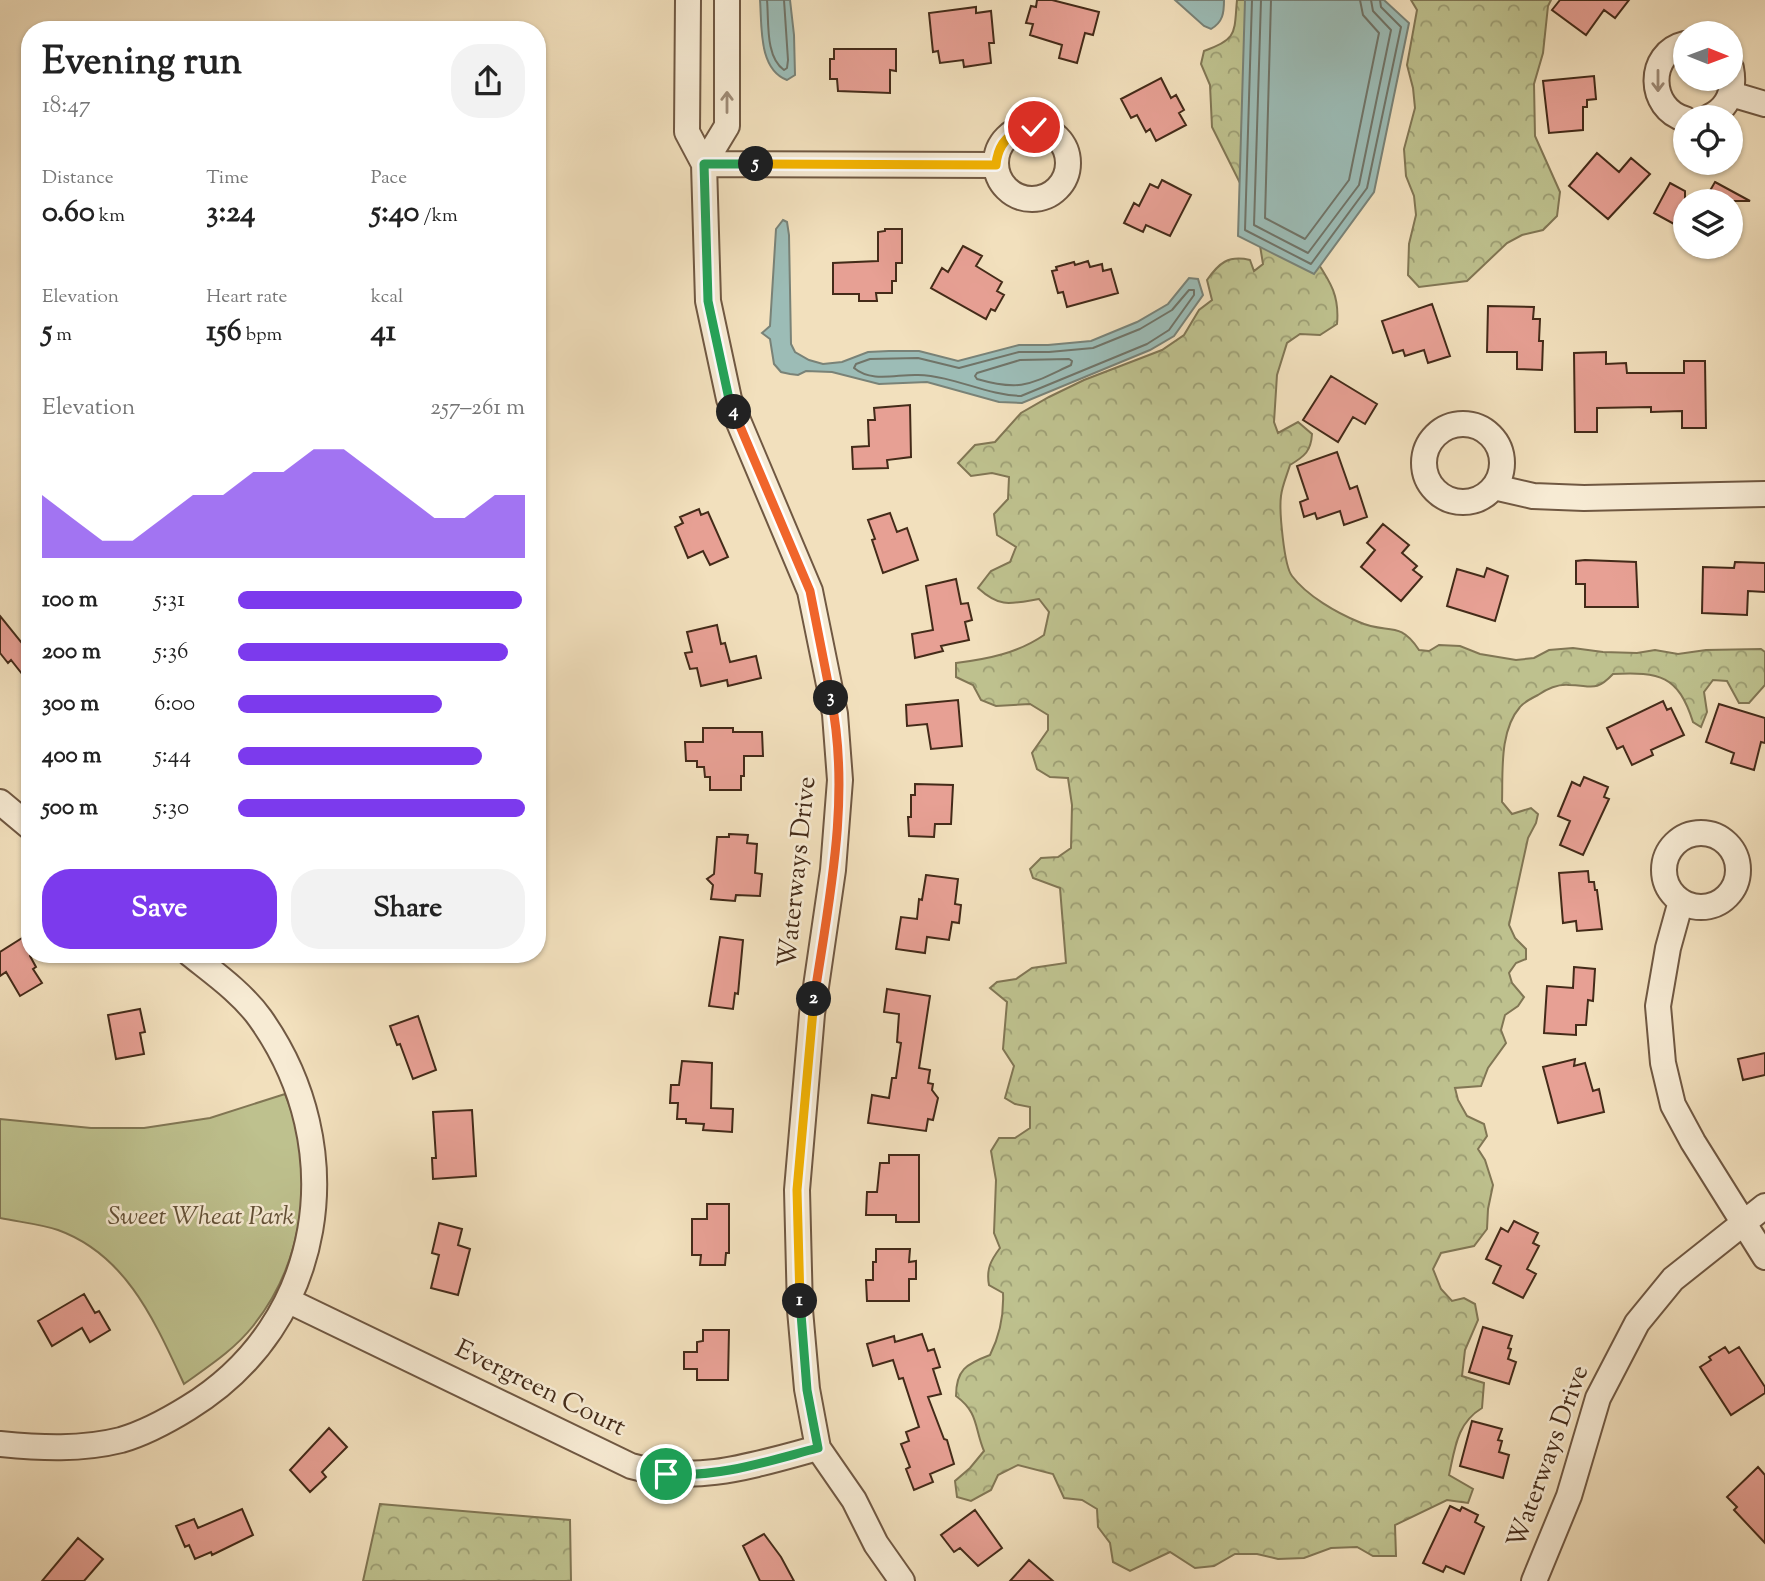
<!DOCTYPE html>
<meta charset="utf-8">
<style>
body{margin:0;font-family:"Sorts Mill Goudy",serif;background:#f2f2f2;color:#222;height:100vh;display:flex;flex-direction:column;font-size:26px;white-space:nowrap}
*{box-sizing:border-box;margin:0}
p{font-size:23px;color:#767676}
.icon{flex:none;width:38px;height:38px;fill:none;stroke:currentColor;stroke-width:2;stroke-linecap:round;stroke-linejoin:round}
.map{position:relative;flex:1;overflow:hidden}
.sheet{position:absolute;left:21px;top:21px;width:525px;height:942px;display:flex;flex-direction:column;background:#fff;border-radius:28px;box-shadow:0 2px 5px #0004}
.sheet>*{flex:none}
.needle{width:46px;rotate:91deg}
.fabs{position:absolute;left:1673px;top:21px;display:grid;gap:14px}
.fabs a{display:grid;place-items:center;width:70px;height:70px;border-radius:50%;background:#fff;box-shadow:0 2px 5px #0004;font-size:35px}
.pin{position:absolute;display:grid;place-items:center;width:60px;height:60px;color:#fff;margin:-30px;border:4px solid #fff;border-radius:50%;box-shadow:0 2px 7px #0007}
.km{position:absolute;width:35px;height:35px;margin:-18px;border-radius:50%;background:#222;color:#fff;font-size:19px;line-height:35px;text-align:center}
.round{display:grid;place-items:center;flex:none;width:74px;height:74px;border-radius:28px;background:#f2f2f2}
.overview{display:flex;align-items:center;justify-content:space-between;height:119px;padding:0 21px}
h1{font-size:38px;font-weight:700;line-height:52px}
.stats{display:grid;grid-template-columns:repeat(3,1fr);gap:10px;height:119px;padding:7px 21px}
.stats div{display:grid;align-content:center}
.stats b{font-size:30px;font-weight:700}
.stats small{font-size:19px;font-weight:400}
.stats p{font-size:19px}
.chart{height:196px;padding:14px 21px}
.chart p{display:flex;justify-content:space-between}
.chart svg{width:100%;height:126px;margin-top:7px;fill:#7c3aed;opacity:.7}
.cta{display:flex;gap:14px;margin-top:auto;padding:14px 21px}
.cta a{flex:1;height:80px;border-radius:28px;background:#7c3aed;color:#fff;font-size:28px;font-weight:700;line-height:80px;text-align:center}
.cta a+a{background:#f2f2f2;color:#222}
ul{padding:0 21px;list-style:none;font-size:23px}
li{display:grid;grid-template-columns:112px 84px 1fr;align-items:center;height:52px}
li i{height:18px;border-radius:9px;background:#7c3aed}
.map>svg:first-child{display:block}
</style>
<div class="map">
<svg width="1765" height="1581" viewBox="0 0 1765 1581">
<defs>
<pattern id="forest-crowns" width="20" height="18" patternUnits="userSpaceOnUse" patternTransform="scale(1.75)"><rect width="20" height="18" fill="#bec18e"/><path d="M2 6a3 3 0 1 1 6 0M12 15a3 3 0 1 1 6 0" fill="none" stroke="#9c9d73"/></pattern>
</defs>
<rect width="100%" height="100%" fill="#f2e0bd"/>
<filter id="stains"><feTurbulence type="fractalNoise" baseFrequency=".00286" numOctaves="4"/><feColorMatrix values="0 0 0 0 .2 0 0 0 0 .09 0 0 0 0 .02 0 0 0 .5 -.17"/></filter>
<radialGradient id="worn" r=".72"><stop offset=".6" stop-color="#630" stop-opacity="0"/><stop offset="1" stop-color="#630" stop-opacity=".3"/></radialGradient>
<path fill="url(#forest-crowns)" stroke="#817654" stroke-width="2" d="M1237,0H1280L1312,254C1328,279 1340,293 1337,324L1320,335L1300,334L1287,343L1277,375L1274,422L1278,433L1298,422L1312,434C1311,451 1305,456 1290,465C1287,475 1282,486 1281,496C1279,510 1284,566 1292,576C1307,596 1337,613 1359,622C1387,635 1399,619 1419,650L1429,651L1439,645L1460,646L1480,654L1516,660L1534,658L1549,650L1573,648L1603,652L1637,653L1655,650L1678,654L1706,650L1761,649L1765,652V685L1749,703H1739L1727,681L1713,680L1704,692L1707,712L1701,727L1693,722C1678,675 1660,672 1613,674C1595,693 1591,685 1569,685C1558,684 1547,689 1538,695C1532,698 1524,702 1520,707C1499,731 1503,773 1502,802L1512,814L1531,808L1538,814L1536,823L1528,838L1509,925L1515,938L1526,949V959L1516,963L1509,973L1512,983L1524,997L1518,1006L1505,1015L1501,1030L1506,1043L1488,1068L1481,1086L1455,1088L1458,1100L1467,1116L1484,1124L1487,1136L1478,1149L1485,1160L1493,1185L1488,1209L1487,1229L1474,1246L1441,1253L1433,1269L1441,1289L1452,1301L1464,1298L1475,1304L1478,1320L1465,1350L1462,1376L1484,1383L1482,1408C1457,1423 1455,1448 1449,1475L1473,1489L1468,1503L1447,1500L1395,1525L1396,1556H1373L1357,1547L1331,1548L1304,1558L1278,1559L1257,1554H1235L1214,1566L1195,1568L1170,1552L1130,1571L1113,1562L1110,1543L1098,1527L1097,1509L1082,1500L1064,1498L1053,1474L1018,1465L998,1475L991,1490L971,1501L957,1497L955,1481L970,1468L984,1451C974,1427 979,1413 956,1396C956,1370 966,1364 990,1355C1000,1335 1004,1316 1003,1293L989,1285C986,1269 991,1260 1000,1248L994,1233L996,1180L991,1151L999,1138H1015L1030,1128V1107L1015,1104L1005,1098L1014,1066L1003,1049L1007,1002L990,988L997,982L1016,979L1032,968L1066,963L1060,888L1033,878L1030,869L1041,858L1058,857L1071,848L1072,805L1068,778L1050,777L1037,769L1032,753L1048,730V715L1030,704L996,706L981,700L973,685L956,677V663C988,659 1018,653 1044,635L1049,612L1039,599C1010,604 1000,608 978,588L991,571L1010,562L1016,547L997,535L994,514L1008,499L1009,477L992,473L971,476L958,463L975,445L995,442L1021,413L1049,397L1084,380L1162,350L1184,335L1199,310L1212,300L1207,280C1219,263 1228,255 1250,260L1254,271L1263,264L1258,233L1247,197L1212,127L1210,85L1201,64L1204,51C1238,39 1234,33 1237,0Z
M1411,0H1551L1548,6L1543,53L1534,84L1535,136L1560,192L1557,216L1543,230L1522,235L1507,243L1467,281L1419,287L1408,275L1409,244L1416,215L1414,196L1406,176L1404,149L1415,108L1413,88L1407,65L1417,10Z
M380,1504L570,1520L571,1581H363Z"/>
<path fill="#bec18e" stroke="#817654" stroke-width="2" d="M285,1094C316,1169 305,1261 253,1326C234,1350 209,1366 184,1384C155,1322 127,1255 58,1230C40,1224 19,1222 0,1218V1119L91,1128H144L210,1118Z"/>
<path fill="#9cbcb6" stroke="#798277" stroke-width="2" d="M760,0H790L794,35L795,75L787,80C758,69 762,25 760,0Z
M1175,0H1224C1224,13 1223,22 1211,29L1204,26Z
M1245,0H1384L1409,23L1374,192L1314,274L1238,236Z
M783,220L787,222L789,235L791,344L795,352L809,360L823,364L842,362L868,352L889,351H919L958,361L1019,345H1048L1091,341L1137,322L1168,304L1189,278L1198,279L1203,295L1174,336L1150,350L1022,403L999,402L927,382L879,384L832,372L806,371L798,375L790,374L781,372L774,364L770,339L762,333L770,326L776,229Z"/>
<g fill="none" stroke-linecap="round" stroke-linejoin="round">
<path stroke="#707468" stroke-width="2" d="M767,0C769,21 765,57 784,70L787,68L788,60L784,0
M1252,0L1245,230L1311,264L1367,188L1401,27L1381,7L1380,0
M1261,0L1254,225L1308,253L1359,185L1391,30L1373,11L1371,0
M1271,0L1265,218L1305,239L1349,180L1379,33L1363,15L1360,0
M1189,290H1194V295L1169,330L1147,344L1021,396C986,395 954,376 918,375C897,374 872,383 854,368L856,364L870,359L918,358L959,368L1019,352H1049L1093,348L1140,329L1172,310Z
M1069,359L1072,361L1071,365C1030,384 1022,392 977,379L975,376L977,373L1020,360Z"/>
</g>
<path fill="#e7a094" stroke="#442b19" stroke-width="2" d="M1037,0H1052L1099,12L1093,35L1085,33L1077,63L1059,58L1062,45L1030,35L1033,24L1026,23L1031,6L1036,7Z
M1560,0H1629L1615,18L1604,10L1586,35L1552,10Z
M976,7V13L991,11L994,43H989L991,63L964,67L963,60L940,63L938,51L933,52L929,13Z
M834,49H896V71L890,70V93L838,91L837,79H830V59H834Z
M1594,76L1596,99L1587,100V107H1583V130L1549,133L1543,81Z
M1161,78L1171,98L1176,95L1184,110L1179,113L1186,125L1156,141L1150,129L1146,132L1137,115L1131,118L1121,99Z
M1597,153L1619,172L1631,158L1650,174L1608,219L1569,186Z
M1162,180L1191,195L1170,236L1146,225L1143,232L1124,223L1134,203L1139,206L1150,184L1158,188Z
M1715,182L1750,201H1704Z
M1670,183L1685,191V230L1654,213Z
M885,229H902V263H896V281H892V293H876L877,301H859V294H833V263L878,261V232L885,231Z
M963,246L982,256L976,266L1002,282L997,291L1004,295L995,311L991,309L986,319L931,288L942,268L948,272Z
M1088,261L1090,267L1102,264L1103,271L1111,269L1118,293L1067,307L1063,292L1058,293L1052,271L1057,270L1056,267L1074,262L1075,265Z
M1432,304L1450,356L1428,363L1424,350L1405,356L1403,350L1393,353L1382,321Z
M1488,306L1534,307L1533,319H1540L1539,341H1543L1542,370L1517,369V352H1487Z
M1606,352V364L1626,363L1627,373H1684V361H1705L1706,428H1682V411L1651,412V407L1597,408V432H1575L1574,353Z
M1331,376L1377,404L1365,424L1353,417L1338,442L1303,420Z
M910,405L911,457L887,460L888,468L853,469L852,447L869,446L868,420H875L874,408Z
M1337,452L1350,489L1357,486L1367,517L1344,525L1340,511L1317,519L1315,513L1304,517L1300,502L1308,499L1297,466Z
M699,509L701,515L708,512L728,557L710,565L703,551L688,558L675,527L683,523L680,517Z
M890,513L897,532L907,528L918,560L883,573L872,540L875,539L868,520Z
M1383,524L1409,545L1402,553L1417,566L1413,570L1422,577L1401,601L1361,567L1375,550L1367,543Z
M1585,560L1636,562L1638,607H1585V584H1576V561Z
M1735,562L1765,563V592L1748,591L1747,615L1702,613L1703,567L1734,568Z
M1487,568L1508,576L1495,621L1447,606L1457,569L1484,577Z
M956,579L961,604L968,603L972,620L965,622L969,640L941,646L943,651L915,658L912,634L933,630L926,586Z
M0,616L30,653V684L11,660L8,663L0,653Z
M717,625L721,644L725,643L730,662L756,656L761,678L728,686L727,680L701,686L697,668L690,669L685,653L692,652L687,632Z
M958,700L962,746L931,749L927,724L907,726L906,705Z
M1663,701L1667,710L1671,708L1684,735L1651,750L1653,755L1632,765L1623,746L1617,749L1607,728Z
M1719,704L1765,718V743L1761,742L1754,770L1731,763L1734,753L1706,742Z
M703,728H733V732H762L763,756H744V776H741V790H710V777H705L704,767H697V761H686L685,742H703Z
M1584,777L1608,787L1604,797L1609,799L1583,855L1560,845L1570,821L1558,816L1572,782L1580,786Z
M915,784L953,785L951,824H935L934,837L909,836L908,817H911V795H915Z
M729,834L748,835L747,843L757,844L755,873L762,874L760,896L736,895L735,901L711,899L713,885L707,879L714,874L717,837H729Z
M1588,871L1589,882H1594L1595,890H1597L1602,929L1577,931L1576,921L1563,923L1559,873Z
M926,875L958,879L955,904L961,905L959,923L952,922L949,940L927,937L925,953L896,949L901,917L917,919L919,899L922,900Z
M30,933V956L36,967L33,969L42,983L20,996L6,972L0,976V952Z
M720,937L743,940L738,994L735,993L733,1009L709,1006Z
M1574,967L1595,969L1593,1001L1588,1000L1586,1025H1576V1035L1544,1033L1547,986L1573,988Z
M887,989L930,996L919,1068L930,1070L928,1083L933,1084L932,1090L938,1098L933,1120L928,1119L926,1131L868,1123L872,1095L889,1098L892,1078H896L901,1043L897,1042L899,1014L884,1012Z
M140,1009L145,1032L140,1033L144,1054L116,1059L108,1015Z
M418,1016L436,1070L413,1079L400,1044L397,1045L390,1026Z
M1765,1053V1075L1743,1080L1738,1059Z
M1575,1059L1574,1066L1585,1063L1593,1091L1599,1089L1604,1112L1558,1123L1543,1067Z
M682,1061L712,1063L711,1108L733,1109L732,1132L703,1130L704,1124L686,1123V1119H677L678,1103H670L671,1085H679Z
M472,1110L476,1176L433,1179L432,1158H436L433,1112Z
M889,1155H919V1222H896V1215H866L867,1192H877L880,1163H889Z
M707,1204H729V1253H726L725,1265H700L701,1255H692V1219H707Z
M1514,1221L1538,1233L1533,1243L1539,1246L1527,1269L1536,1274L1523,1298L1493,1283L1501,1266L1486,1259L1501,1228L1508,1232Z
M439,1223L462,1229L458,1245L470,1249L458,1295L431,1288L439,1255L432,1253Z
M876,1249H910L909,1262L916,1261V1279H909V1301H867L866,1280H873V1262H876Z
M84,1294L95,1313L99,1311L110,1330L90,1342L82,1328L52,1346L38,1321Z
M1483,1327L1512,1336L1508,1348L1511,1349L1508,1359L1516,1362L1509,1384L1469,1372Z
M703,1330H729L728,1380H697V1369H684V1352H697V1342L703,1341Z
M922,1334L928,1351L934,1349L940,1367L933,1369L941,1394L928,1397L944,1439L947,1440L954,1464L930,1474L933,1482L914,1490L906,1469L910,1467L901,1444L909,1441L906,1432L919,1427L903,1378L899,1379L893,1360L873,1366L867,1344L894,1336L895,1342Z
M1725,1347L1729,1353L1739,1347L1765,1387V1393L1731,1415L1700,1367L1711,1360L1709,1357Z
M1472,1421L1502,1429L1498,1440L1502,1441L1499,1452L1509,1455L1503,1478L1460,1466Z
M329,1428L347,1447L322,1472L326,1477L310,1492L290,1470Z
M1758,1467L1765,1475V1543L1734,1510L1737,1507L1727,1497Z
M1450,1506L1460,1511L1462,1507L1478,1515L1475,1522L1484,1527L1464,1574L1446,1566L1443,1572L1423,1563Z
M242,1509L253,1535L212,1555L211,1552L195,1559L189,1545L185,1547L176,1526L194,1519L198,1528Z
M975,1510L1002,1548L978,1566L960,1548L954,1552L941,1535Z
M764,1534L781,1557L794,1581H760L743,1546Z
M78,1538L103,1559L84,1581H42Z
M1029,1560L1053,1581H1010Z"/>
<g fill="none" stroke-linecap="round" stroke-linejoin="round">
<g stroke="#705842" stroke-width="28">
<path id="minor" d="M688,0L687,132L704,164L708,301L729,399L810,591L835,714L840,780L833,870L812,1014L797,1190L800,1310L807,1389L818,1448L854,1500L876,1544L902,1581
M1685,44C1646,53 1648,109 1685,119
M1731,94L1765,104
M1709,117C1729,108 1735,89 1731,68
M996 163a36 36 0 1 1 72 0a36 36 0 1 1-72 0Z
M704,164L996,165
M704,164L727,126V0
M1424 463a39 39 0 1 1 78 0a39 39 0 1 1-78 0Z
M1494,487L1533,496L1584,498L1765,494
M0,802L30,827
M1664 870a37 37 0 1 1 74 0a37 37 0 1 1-74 0Z
M1681,901L1668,948L1658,1006L1663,1063L1673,1105L1693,1142L1765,1257
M289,1301L631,1466C697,1485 754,1465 818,1448
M0,1444C41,1448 81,1450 121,1440C145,1433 167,1421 188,1408C326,1324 352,1147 260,1018C242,993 215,974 190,954
M1534,1581L1569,1496L1598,1398L1637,1323L1673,1279L1765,1206"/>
</g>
<use href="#minor" stroke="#f7ebd4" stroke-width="24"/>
</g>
<defs><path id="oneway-shaft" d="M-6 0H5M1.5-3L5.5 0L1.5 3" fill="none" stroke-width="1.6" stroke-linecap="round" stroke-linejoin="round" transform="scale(1.75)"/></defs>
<g stroke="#9e8b76">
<use href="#oneway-shaft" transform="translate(1658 81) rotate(90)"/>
<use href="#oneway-shaft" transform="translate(727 102) rotate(-90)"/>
</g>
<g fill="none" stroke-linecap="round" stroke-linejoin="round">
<g stroke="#fff" stroke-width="14">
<path id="split-1" d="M666,1474C718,1478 768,1461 818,1448L807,1390L800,1301"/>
</g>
<g stroke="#fff" stroke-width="14">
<path id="split-2" d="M800,1301L797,1190L814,999"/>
</g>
<g stroke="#fff" stroke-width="14">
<path id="split-3" d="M814,999C829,900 851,797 831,698"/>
</g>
<g stroke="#fff" stroke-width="14">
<path id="split-4" d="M734,412L810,591L831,698"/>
</g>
<g stroke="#fff" stroke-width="14">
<path id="split-5" d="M734,412L729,399L708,301L704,164H756"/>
</g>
<g stroke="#fff" stroke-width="14">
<path id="split-6" d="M756,164L996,165C998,142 1011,130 1034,127"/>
</g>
<use href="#split-1" stroke="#22a559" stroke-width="9"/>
<use href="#split-2" stroke="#f5b400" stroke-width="9"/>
<use href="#split-3" stroke="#f0652b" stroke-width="9"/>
<use href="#split-4" stroke="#f0652b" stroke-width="9"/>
<use href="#split-5" stroke="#22a559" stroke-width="9"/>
<use href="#split-6" stroke="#f5b400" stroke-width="9"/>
</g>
<g text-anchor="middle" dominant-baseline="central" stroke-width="5" stroke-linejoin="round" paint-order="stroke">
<g font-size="26" fill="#442b19" stroke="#f7ebd4">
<text transform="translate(798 872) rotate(-84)">Waterways Drive</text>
<text transform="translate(540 1389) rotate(26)">Evergreen Court</text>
<text transform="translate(1549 1457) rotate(-70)">Waterways Drive</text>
</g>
<g font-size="26" font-style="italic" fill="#625036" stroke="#f7ebd4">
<text x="201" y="1217">Sweet Wheat Park</text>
</g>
</g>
<rect width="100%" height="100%" filter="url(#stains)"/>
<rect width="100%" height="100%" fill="url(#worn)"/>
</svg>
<div class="fabs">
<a><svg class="needle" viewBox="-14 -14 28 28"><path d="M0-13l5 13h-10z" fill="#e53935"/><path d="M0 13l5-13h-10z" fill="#767676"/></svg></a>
<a><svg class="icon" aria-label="locate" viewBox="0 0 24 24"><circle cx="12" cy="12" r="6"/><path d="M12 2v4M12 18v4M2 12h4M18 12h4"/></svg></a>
<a><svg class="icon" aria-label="layers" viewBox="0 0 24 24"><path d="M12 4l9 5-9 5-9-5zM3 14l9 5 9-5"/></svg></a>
</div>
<div class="pin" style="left:666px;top:1474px;background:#1e9e55"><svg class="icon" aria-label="arrive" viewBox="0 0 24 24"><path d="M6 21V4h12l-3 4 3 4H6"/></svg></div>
<div class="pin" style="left:1034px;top:127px;background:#d93025"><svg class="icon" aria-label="check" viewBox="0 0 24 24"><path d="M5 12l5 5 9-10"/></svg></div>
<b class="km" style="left:800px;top:1301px">1</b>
<b class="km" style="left:814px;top:999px">2</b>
<b class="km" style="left:831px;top:698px">3</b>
<b class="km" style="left:734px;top:412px">4</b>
<b class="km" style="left:756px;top:164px">5</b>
<section class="sheet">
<div class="overview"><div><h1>Evening run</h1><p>18:47</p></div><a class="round"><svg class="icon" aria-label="share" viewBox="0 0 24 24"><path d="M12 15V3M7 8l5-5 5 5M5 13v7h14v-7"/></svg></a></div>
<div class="stats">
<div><p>Distance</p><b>0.60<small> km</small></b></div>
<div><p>Time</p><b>3:24</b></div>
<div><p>Pace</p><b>5:40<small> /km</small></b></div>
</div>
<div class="stats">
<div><p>Elevation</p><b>5<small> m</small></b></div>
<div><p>Heart rate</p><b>156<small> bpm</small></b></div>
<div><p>kcal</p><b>41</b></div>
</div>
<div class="chart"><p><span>Elevation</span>257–261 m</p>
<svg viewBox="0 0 160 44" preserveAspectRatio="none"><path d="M0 44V22L10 30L20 38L30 38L40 30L50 22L60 22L70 14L80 14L90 6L100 6L110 14L120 22L130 30L140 30L150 22L160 22V44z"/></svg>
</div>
<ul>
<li><b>100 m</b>5:31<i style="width:99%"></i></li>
<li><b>200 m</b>5:36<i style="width:94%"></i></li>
<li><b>300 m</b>6:00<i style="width:71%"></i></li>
<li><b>400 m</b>5:44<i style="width:85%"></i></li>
<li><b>500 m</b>5:30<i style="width:100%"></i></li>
</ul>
<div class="cta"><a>Save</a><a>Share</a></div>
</section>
</div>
